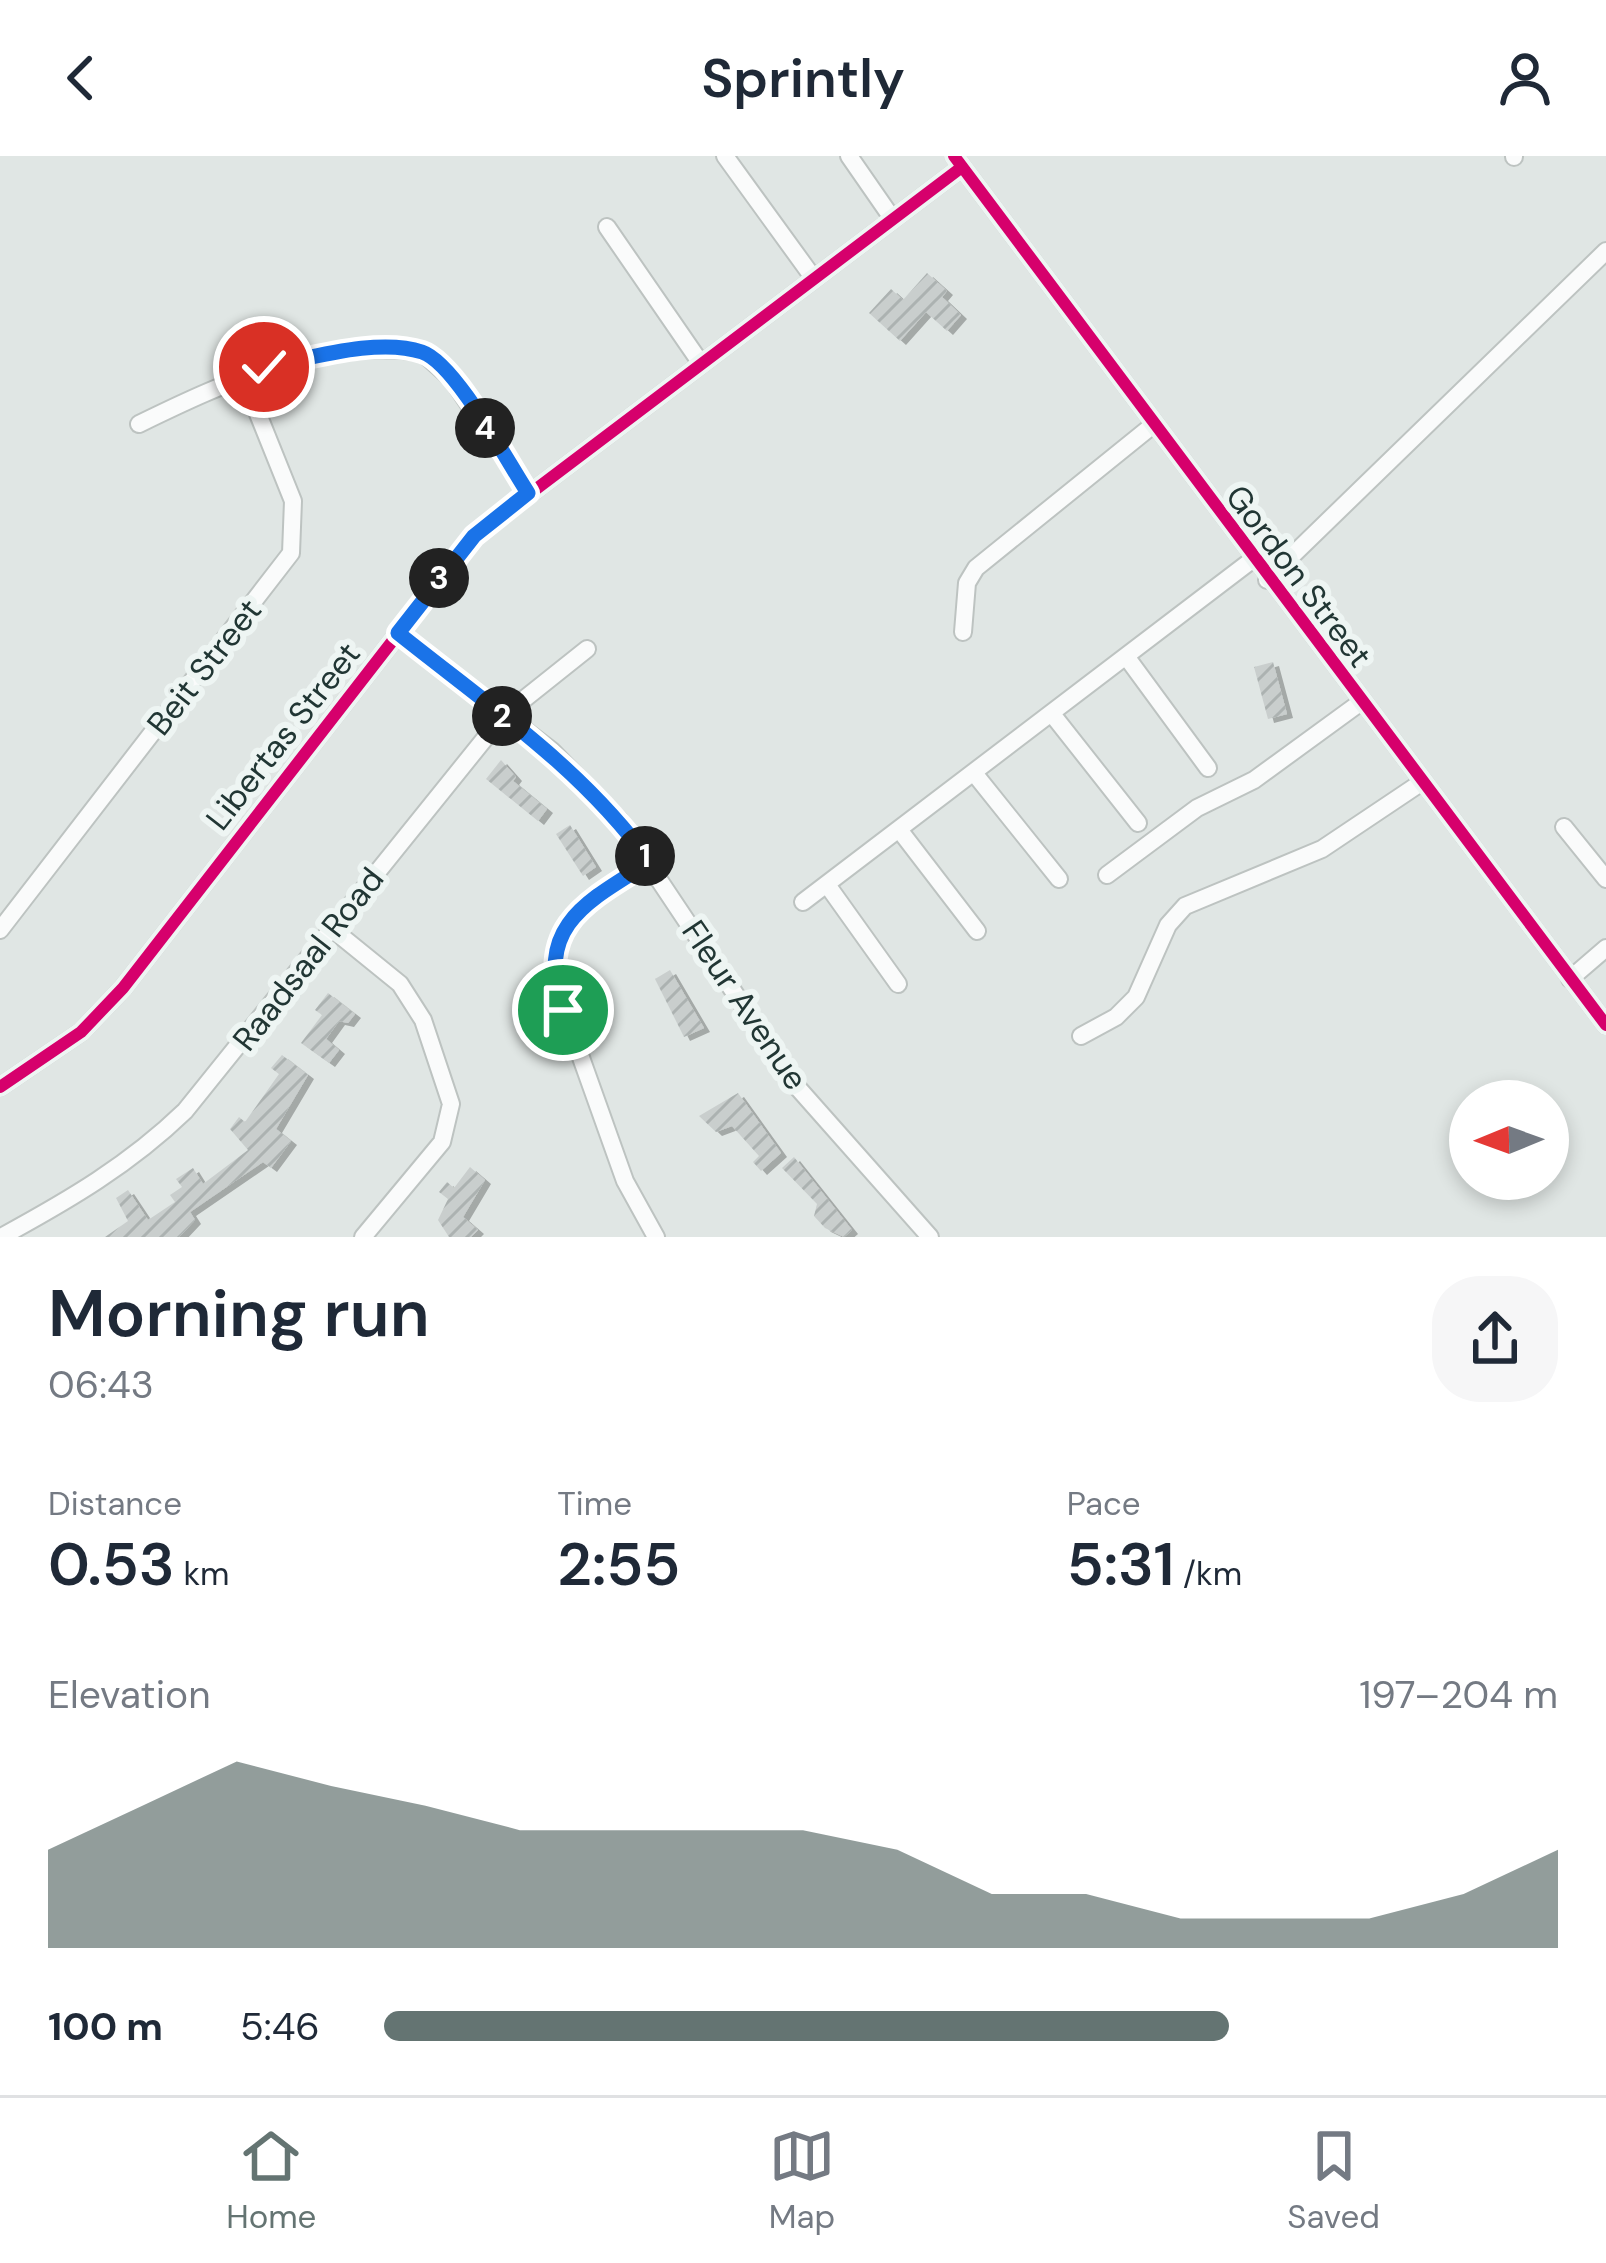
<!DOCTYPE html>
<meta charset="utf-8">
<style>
body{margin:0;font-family:"DM Sans",sans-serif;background:#f6f6f7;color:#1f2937;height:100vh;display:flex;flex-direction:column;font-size:45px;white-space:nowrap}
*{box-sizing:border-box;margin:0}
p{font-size:39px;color:#747a83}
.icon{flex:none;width:66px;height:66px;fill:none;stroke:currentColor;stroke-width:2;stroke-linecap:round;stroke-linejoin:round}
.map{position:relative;height:1081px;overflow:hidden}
.sheet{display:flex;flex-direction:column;background:#fff;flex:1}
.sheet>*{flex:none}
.needle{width:78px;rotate:269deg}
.tools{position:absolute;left:1449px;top:924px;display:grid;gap:24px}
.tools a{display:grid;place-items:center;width:120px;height:120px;border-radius:50%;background:#fff;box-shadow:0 6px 18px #0003;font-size:60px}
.pin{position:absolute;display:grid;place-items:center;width:102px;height:102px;color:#fff;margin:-51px;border:6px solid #fff;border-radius:50%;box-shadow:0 3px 12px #0007}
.km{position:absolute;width:60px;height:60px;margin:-30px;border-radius:50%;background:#222;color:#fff;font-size:33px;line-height:60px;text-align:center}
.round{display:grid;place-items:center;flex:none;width:126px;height:126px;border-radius:48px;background:#f6f6f7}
.head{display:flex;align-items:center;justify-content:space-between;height:204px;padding:0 48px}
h1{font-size:66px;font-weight:600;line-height:90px}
.metrics{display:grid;grid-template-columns:repeat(3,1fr);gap:18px;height:204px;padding:12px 48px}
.metrics div{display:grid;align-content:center}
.metrics b{font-size:60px;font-weight:600}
.metrics small{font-size:33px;font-weight:400}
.metrics p{font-size:33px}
.chart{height:336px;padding:24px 48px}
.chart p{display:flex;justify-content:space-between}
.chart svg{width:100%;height:216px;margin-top:12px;fill:#647472;opacity:.7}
ul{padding:0 48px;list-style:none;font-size:39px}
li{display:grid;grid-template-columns:192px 144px 1fr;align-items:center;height:90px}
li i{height:30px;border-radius:15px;background:#647472}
header{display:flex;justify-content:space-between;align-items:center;height:156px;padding:0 48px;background:#fff;font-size:54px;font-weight:600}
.dock{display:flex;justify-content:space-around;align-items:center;height:168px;border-top:3px solid #e0e1e3;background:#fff;font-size:33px;color:#747a83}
.dock a{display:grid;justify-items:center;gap:6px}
.dock .active{color:#647472}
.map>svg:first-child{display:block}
</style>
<header><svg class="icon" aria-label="back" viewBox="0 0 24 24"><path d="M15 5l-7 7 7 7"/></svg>Sprintly<svg class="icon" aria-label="person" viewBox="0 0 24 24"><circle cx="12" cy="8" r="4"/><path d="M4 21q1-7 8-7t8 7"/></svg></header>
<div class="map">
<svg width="1606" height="1081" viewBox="0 0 1606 1081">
<defs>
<pattern id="building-hatch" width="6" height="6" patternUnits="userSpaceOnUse" patternTransform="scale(3)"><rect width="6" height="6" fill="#c9cecd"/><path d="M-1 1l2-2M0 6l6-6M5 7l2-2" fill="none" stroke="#acb2b1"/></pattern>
<filter id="shadow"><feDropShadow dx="6" dy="4" stdDeviation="0" flood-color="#0004"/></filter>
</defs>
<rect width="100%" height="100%" fill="#e0e6e4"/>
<path fill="url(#building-hatch)" filter="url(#shadow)" d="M927,117L947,135L942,141L961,159L947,175L926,156L900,185L869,157L891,133L903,144Z
M1273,506L1287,558L1268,563L1254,511Z
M501,604L516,621L513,625L547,653L538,665L486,623Z
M570,669L596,711L583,720L556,678Z
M670,814L704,872L684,881L655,823Z
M328,837L355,858L348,867L339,865L326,883L339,894L329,907L301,887L322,859L315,854Z
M282,899L308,919L276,973L291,985L271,1012L263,1006L190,1056L195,1064L179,1081H105L128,1065L116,1042L128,1034L148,1064L175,1046L170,1039L182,1031L176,1023L193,1012L203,1028L248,994L230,973L239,961L245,966L279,918L271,912Z
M738,937L781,997L761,1015L753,1006L759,1000L732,970L716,976L699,960Z
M794,1001L852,1074L844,1081L825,1072L814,1060L817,1048L782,1012Z
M470,1011L485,1024L463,1061L478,1074L471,1081H449L438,1064L448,1043L439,1036L447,1026L454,1032Z"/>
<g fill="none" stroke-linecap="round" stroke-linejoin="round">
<g stroke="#bdc3c1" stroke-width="20">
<path id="minor" d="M725,0L812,120
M849,0L892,62
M954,0L1606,869
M1514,1V0
M607,71L700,206
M139,268C227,225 321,182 422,196L452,223L528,337
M1267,424L1606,95
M963,476L967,427L976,412L1153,269
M398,477L552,595L619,664L798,932L930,1081
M1128,503L1208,612
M1052,558L1138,667
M974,617L1059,723
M1564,671L1606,723
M901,676L977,775
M650,707C604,735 551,762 553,823L625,1025L656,1081
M1107,719L1197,652L1254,624L1361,546
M828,730L898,828
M803,746L1252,404
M331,772L400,828L423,864L451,948L442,986L363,1081
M0,774L291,397L293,345L242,218
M1570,823L1606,792
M1081,880L1116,861L1136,841L1168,769L1185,750L1322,693L1422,626
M0,931L81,876L123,832L474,380L962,11
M1,1081C69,1044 129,1009 185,955L503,560L587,493"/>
</g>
<use href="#minor" stroke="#fafbfb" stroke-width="16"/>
<g stroke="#eef5f3" stroke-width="20">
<path id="cycleway" d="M954,0L1606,869
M0,931L81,876L123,832L474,380L962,11"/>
</g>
<use href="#cycleway" stroke="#d6006c" stroke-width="12"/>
</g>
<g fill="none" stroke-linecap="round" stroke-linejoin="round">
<g stroke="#fff" stroke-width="24">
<path id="route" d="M264,211C309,203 377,181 422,196C455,207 507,305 528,337L474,380L398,477C488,549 582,612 650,706C586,746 535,770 563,854"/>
</g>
<use href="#route" stroke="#1a73e8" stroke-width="15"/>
</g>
<g text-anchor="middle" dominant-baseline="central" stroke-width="12" stroke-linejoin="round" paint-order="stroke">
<g font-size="33" fill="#213634" stroke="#eef5f3">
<text transform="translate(1299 420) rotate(53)">Gordon Street</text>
<text transform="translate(204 511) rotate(-52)">Beit Street</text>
<text transform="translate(283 580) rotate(-52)">Libertas Street</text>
<text transform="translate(308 803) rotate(-52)">Raadsaal Road</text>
<text transform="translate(745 849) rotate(56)">Fleur Avenue</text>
</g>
</g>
</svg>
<div class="tools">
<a><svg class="needle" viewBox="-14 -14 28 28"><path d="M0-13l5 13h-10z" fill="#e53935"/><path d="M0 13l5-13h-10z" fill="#747a83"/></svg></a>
</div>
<div class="pin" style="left:563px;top:854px;background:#1e9e55"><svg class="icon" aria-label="arrive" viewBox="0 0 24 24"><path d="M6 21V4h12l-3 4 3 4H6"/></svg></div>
<div class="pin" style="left:264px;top:211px;background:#d93025"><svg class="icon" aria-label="check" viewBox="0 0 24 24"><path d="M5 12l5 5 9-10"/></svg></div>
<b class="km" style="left:645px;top:700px">1</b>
<b class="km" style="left:502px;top:560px">2</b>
<b class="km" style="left:439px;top:422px">3</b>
<b class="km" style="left:485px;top:272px">4</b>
</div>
<section class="sheet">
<div class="head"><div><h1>Morning run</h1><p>06:43</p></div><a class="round"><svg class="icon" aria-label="share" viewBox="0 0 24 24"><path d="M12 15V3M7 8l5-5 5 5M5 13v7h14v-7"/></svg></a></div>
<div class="metrics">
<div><p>Distance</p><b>0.53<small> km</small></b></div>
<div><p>Time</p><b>2:55</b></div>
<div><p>Pace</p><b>5:31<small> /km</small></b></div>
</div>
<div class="chart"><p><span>Elevation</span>197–204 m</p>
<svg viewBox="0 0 160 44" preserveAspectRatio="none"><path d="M0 44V24L10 15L20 6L30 11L40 15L50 20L60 20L70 20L80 20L90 24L100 33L110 33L120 38L130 38L140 38L150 33L160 24V44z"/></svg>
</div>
<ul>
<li><b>100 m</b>5:46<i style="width:72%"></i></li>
</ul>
</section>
<nav class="dock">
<a class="active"><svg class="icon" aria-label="home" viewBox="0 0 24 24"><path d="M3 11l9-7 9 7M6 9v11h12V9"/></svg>Home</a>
<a><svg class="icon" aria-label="map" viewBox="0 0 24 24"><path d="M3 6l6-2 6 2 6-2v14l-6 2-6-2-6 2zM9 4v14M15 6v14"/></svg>Map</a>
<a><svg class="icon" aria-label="saved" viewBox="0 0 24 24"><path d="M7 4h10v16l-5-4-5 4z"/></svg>Saved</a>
</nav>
